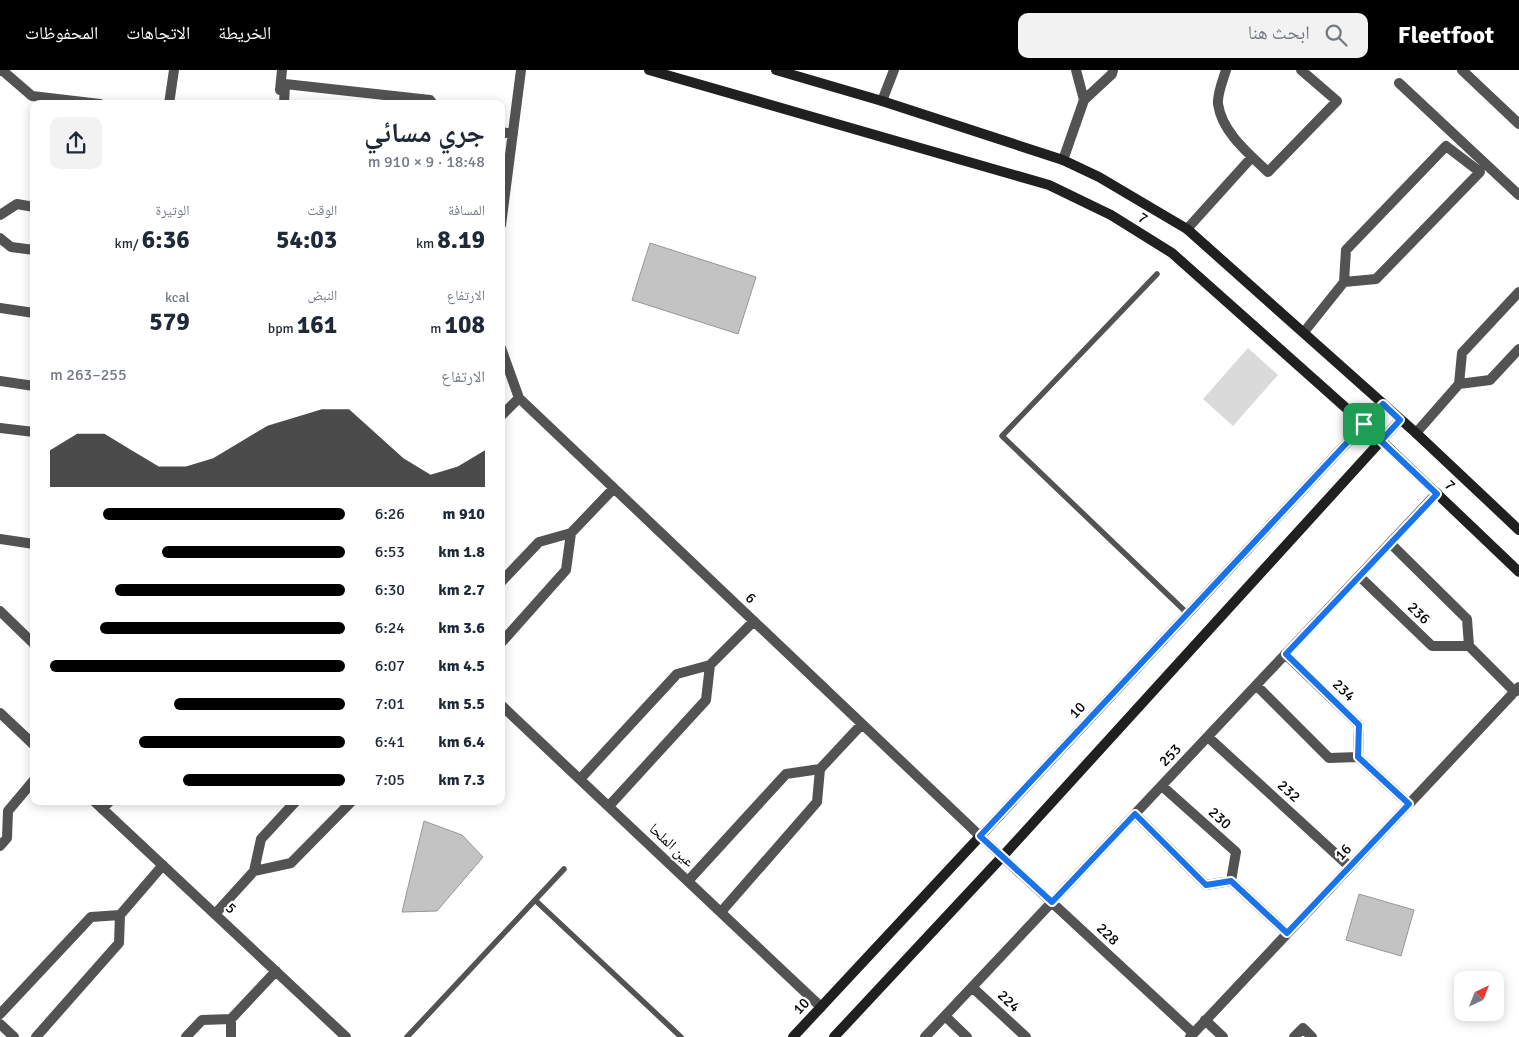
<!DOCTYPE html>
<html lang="ar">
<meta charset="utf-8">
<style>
body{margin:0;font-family:Signika,"Noto Naskh Arabic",sans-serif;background:#f2f2f3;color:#1f2937;direction:rtl;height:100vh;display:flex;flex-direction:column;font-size:19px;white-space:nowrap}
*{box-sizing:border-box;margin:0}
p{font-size:16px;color:#747a83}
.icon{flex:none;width:28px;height:28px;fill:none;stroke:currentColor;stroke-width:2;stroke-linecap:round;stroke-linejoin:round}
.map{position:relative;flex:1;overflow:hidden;direction:ltr}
.details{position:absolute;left:30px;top:30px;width:475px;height:705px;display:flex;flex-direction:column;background:#fff;border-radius:10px;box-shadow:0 2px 12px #0003;direction:rtl}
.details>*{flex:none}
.needle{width:32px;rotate:43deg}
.buttons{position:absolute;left:1454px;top:901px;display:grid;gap:10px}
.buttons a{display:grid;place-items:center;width:50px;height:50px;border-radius:10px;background:#fff;box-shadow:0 2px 12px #0003;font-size:25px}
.pin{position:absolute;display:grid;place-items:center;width:42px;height:42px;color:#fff;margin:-21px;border-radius:10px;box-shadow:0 2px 8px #0006}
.round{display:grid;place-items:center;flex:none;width:52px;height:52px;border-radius:10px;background:#f2f2f3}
.head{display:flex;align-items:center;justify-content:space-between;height:85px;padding:0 20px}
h1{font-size:28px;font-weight:700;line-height:38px}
.stats{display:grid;grid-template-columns:repeat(3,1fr);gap:8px;height:85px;padding:5px 20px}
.stats div{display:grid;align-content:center}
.stats b{font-size:25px;font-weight:700}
.stats small{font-size:14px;font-weight:400}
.stats p{font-size:14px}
.chart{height:140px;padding:10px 20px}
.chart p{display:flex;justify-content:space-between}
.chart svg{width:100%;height:90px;margin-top:5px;fill:#000;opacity:.7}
ul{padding:0 20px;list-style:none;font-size:16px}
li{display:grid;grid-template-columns:80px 60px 1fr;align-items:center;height:38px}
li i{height:12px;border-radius:6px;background:#000}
header{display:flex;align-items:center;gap:30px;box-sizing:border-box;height:70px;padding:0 25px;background:#000;color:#fff}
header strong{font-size:24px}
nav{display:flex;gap:28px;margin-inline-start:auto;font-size:18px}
.search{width:350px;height:45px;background:#f2f2f3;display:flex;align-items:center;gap:12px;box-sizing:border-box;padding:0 18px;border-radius:10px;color:#747a83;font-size:19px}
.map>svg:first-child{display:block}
</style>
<header>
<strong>Fleetfoot</strong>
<div class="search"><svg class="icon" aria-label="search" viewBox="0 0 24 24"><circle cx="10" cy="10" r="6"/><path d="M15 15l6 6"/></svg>ابحث هنا</div>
<nav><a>الخريطة</a><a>الاتجاهات</a><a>المحفوظات</a></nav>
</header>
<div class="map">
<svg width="1519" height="967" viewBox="0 0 1519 967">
<rect width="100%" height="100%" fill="#fff"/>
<path fill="#dadada" d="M1248,278L1278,305L1233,356L1203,329Z"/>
<path fill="#c3c3c3" stroke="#979797" d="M650,173L756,207L738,264L632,230Z
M424,751L462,765L483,787L437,841L402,842Z
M1359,824L1414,840L1401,886L1346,870Z"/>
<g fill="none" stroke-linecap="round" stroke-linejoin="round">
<path stroke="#535353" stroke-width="5.5" d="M1157,204L1002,366L1188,544
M535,830L681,967
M407,967L564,799"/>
<path stroke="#535353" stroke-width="10" d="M1076,0L1084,30
M1226,0C1223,10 1217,24 1218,34C1222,62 1248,83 1268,102L1337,31L1301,0
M1462,0L1519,54
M0,1H3L32,26L100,34
M1399,13L1519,125
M280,20L282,0
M882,31L894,0
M169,34L174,0
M284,34L285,14L430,30L433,34
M501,62L513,64
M1063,90L1084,30L1112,4L1113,0
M0,145L17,134L34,137
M501,155L521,0
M1187,159L1252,87
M0,168L11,177L34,180
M0,238L34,243
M1304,262L1344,212L1376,209L1480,102L1446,76L1346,180L1344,212
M501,278L519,328L980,766L1193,963
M0,311L34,316
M1459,314L1490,310L1519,279
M501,346L519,328
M0,358L34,362
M1416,363L1459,314L1462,283L1519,222
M571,463L614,418
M0,469L34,474
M1390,473L1467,549L1469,576L1515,622
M1359,506L1432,576H1469
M501,512L539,472L571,463L566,500L501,573
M0,541L34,574
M1285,584L1359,655L1358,687L1409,734
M710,595L754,551
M1256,615L1329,688L1358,687
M501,635L821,937
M0,643L34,675
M1208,667L1350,797
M820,699L862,654
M580,709L677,604L710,595L706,630L609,736
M1162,716L1236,782L1231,811L1287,863
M94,731L346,967
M102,739L110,731
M1135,744L1206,815L1231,811
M0,776L7,768L8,741L34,710
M254,801L291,793L352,731
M688,811L786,704L820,699L817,732L721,842
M215,844L254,801L261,769L296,731
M972,917L1026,967
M0,944L91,847L120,845
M945,946L967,967
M1205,950L1223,967
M0,954L14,967
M36,967L119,873L120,845L163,795
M186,967L202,950L231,949
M231,967V949L276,901
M925,967L1437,423
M1190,967L1519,617
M1294,967L1303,958L1312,967"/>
<path stroke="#202020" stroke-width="10" d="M649,0L1049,115L1111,145L1172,183L1364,354L1519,502
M776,0L882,31L1063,90L1099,107L1187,159L1416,363L1519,460
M793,967L1383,334
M834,967L1002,787L1400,350"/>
</g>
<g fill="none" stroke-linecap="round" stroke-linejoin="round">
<g stroke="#fff" stroke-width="10">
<path id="route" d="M1383,334L1400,350L1381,371L1437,424L1286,584L1359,655L1358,687L1409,734L1287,863L1231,811L1206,815L1135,744L1052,832L980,766Z"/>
</g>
<use href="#route" stroke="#1a73e8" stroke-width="6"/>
</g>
<g text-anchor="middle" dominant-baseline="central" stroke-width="4.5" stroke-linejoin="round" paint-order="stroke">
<g font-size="15" fill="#000" stroke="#fff">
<text transform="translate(1143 148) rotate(32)">7</text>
<text transform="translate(1450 415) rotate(43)">7</text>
<text transform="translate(751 528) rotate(44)">6</text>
<text transform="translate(1419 543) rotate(43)">236</text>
<text transform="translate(1344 620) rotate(44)">234</text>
<text transform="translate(1077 640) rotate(-47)">10</text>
<text transform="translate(1170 685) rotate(-47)">253</text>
<text transform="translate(1289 721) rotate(42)">232</text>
<text transform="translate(1220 748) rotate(42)">230</text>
<text transform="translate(672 775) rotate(43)">عين الملحا</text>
<text transform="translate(1343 782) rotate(-47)">16</text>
<text transform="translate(231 838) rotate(43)">5</text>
<text transform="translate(1108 864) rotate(43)">228</text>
<text transform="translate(1009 931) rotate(43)">224</text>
<text transform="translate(801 936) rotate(-47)">10</text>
</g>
</g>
</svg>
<div class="buttons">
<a><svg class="needle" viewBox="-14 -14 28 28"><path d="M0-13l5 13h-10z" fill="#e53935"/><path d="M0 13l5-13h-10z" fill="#747a83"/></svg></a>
</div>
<div class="pin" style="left:1364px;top:354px;background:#1e9e55"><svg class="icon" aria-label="arrive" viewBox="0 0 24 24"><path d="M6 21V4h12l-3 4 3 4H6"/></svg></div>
<section class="details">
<div class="head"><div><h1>جري مسائي</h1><p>18:48 · 9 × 910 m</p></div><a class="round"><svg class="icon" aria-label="share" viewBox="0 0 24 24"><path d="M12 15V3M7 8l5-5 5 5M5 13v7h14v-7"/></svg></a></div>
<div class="stats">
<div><p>المسافة</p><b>8.19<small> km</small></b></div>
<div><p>الوقت</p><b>54:03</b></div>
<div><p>الوتيرة</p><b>6:36<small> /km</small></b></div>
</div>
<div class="stats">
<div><p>الارتفاع</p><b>108<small> m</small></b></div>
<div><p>النبض</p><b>161<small> bpm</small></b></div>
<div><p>kcal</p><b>579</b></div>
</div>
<div class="chart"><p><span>الارتفاع</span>255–263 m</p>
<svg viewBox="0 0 160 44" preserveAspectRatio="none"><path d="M0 44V26L10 18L20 18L30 26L40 34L50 34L60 30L70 22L80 14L90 10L100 6L110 6L120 18L130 30L140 38L150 34L160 26V44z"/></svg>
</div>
<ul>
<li><b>910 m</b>6:26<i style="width:82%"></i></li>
<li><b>1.8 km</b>6:53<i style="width:62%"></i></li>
<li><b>2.7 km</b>6:30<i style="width:78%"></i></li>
<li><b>3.6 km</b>6:24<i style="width:83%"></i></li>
<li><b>4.5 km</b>6:07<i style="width:100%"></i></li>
<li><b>5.5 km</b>7:01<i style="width:58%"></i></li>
<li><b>6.4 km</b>6:41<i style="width:70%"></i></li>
<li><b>7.3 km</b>7:05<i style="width:55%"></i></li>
</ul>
</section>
</div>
